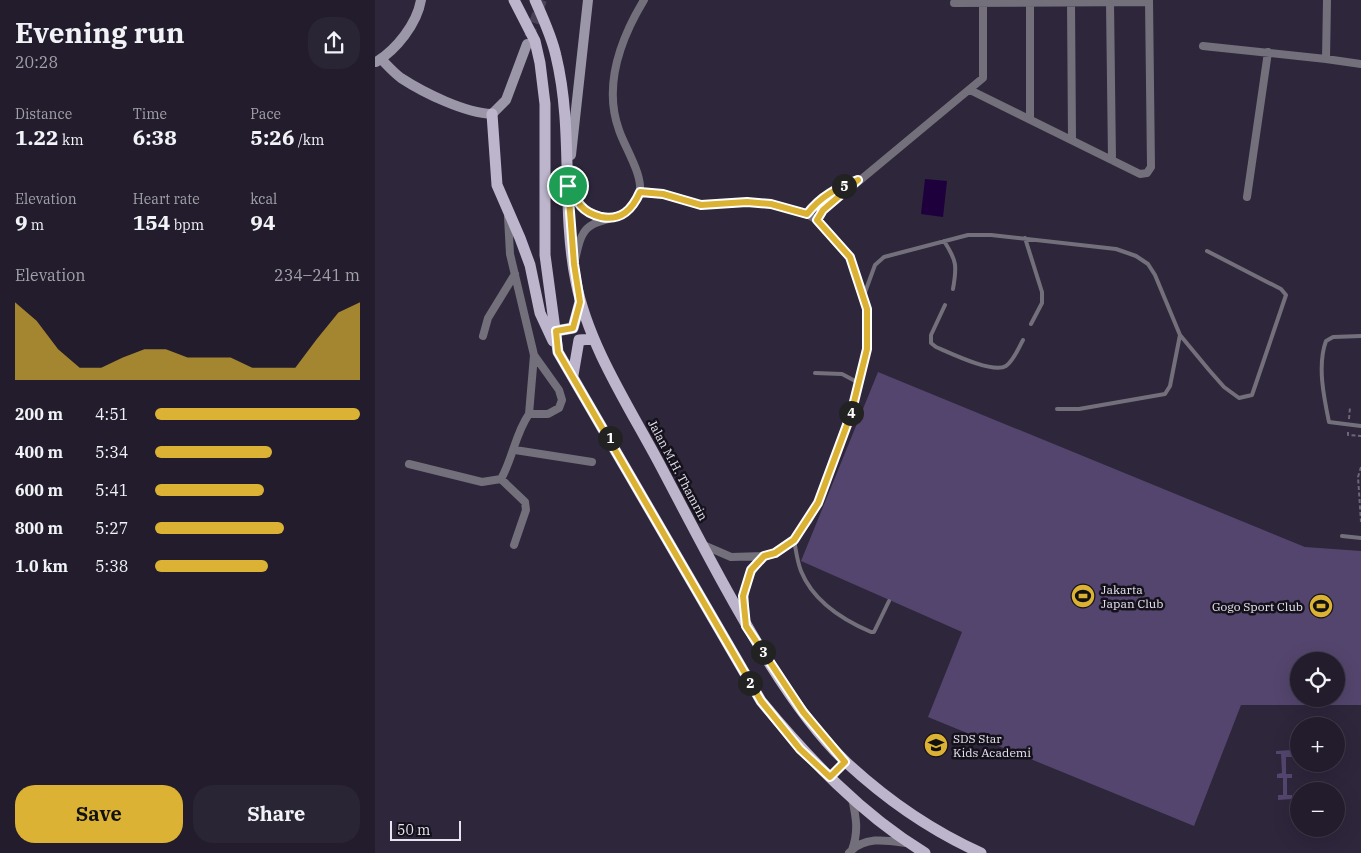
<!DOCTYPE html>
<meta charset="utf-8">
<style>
body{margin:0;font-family:"IBM Plex Serif",serif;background:#2a2534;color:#f1f3f6;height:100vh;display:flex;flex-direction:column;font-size:19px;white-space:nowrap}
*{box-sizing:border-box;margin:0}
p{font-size:16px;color:#a2a1a9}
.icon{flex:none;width:28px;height:28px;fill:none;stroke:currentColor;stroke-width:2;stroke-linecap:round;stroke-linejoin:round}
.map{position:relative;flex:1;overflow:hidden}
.details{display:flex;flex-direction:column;background:#221c2c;width:375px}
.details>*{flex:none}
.controls{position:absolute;left:915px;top:652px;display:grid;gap:10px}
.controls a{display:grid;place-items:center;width:55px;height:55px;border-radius:50%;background:#221c2c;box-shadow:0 5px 20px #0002,0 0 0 1px #3f3a48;font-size:25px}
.scale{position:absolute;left:15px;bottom:12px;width:71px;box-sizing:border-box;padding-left:5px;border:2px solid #e7e3f1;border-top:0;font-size:14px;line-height:18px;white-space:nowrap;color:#e7e3f1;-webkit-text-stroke:4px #15111b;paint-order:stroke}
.pin{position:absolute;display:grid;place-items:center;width:42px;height:42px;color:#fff;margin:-21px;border:2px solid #fff;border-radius:50%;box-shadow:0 1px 5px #0007}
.km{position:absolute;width:25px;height:25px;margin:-12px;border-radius:50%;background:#222;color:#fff;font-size:14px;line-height:25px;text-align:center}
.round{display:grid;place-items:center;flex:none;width:52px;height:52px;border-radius:20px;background:#2a2534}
.head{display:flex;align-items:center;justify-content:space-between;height:85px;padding:0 15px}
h1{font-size:28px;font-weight:700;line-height:38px}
.stats{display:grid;grid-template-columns:repeat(3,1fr);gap:8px;height:85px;padding:5px 15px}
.stats div{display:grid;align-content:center}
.stats b{font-size:21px;font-weight:700}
.stats small{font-size:14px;font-weight:400}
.stats p{font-size:14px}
.chart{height:140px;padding:10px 15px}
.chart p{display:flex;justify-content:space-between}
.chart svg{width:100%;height:90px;margin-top:5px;fill:#dbb233;opacity:.7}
.button{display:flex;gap:10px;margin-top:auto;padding:10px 15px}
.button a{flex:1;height:58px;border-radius:20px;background:#dbb233;color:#111;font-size:20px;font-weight:700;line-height:58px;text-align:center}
.button a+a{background:#2a2534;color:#f1f3f6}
ul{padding:0 15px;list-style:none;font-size:16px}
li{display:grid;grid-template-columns:80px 60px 1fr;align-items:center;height:38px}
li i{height:12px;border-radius:6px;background:#dbb233}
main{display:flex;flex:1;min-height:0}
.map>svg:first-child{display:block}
</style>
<main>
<section class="details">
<div class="head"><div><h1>Evening run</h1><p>20:28</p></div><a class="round"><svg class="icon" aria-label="share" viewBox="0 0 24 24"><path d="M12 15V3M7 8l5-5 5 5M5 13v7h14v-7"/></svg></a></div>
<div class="stats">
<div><p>Distance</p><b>1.22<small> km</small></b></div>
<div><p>Time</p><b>6:38</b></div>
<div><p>Pace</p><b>5:26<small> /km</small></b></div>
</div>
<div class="stats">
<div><p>Elevation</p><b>9<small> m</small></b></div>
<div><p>Heart rate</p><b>154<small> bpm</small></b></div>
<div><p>kcal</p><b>94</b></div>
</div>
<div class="chart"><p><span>Elevation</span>234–241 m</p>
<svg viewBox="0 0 160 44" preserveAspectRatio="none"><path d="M0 44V6L10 15L20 29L30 38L40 38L50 33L60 29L70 29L80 33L90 33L100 33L110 38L120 38L130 38L140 24L150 11L160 6V44z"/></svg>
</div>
<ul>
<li><b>200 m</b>4:51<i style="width:100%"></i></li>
<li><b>400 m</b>5:34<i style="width:57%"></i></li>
<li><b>600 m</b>5:41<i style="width:53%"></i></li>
<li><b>800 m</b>5:27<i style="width:63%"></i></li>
<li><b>1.0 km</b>5:38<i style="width:55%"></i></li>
</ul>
<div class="button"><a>Save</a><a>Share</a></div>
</section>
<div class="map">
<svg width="986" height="853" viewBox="0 0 986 853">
<rect width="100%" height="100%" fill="#2e263b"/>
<path fill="#53456d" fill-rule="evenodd" d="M503,372L930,547L986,551V705H866L819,826L553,717L587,632L426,561ZM924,661H961V699H924Z
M916,750L917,757H911V774H917V778H912V795H917V799L903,800V795H908V778H902V774L907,773L906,754H901V751Z"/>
<path fill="#1e003c" d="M550,179L572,181L568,217L546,214Z"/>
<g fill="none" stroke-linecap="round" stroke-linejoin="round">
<path stroke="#4a4256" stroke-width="10" stroke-dasharray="10 5" stroke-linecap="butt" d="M154,37L167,0"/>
<path stroke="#6d6779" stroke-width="2" stroke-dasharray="4 2.5" stroke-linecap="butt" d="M974,419L975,407
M973,432V435L986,436
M986,467L983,477L986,522"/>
<path stroke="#73707b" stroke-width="4" d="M650,238L667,292V303L656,324
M569,241C582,261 582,266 578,289
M489,295L500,265L509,257L593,235H616L741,249L761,256L773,264L780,275L805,335L834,370L849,387L864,398L877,395L911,295L906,289L832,251
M570,305L556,335V343L561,347C575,353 618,374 631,366C639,360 643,349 648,340
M986,336L958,337L951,341C942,365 949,398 954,422L986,426
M440,373L467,374L484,383
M682,409H704L790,394L795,386L805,335
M967,536L986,538
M419,540C421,550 422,561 426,571C438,601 468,620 496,632H499L514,601"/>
<path stroke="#73707b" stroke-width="8" d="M952,0L951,59L986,64
M696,2L697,140
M735,2L737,160
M579,3L774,2
M828,46L951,59
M595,90L765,174L772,173L776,167L774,0
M655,119V3
M194,187C206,206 210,213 234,218
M265,192L288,194L326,205L372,202L396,204L432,214L442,220L475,257L492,309V349L476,414L443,503L433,521L419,540L401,553L389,556L356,557L326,544
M872,197L893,52
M432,214C444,198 458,190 477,183
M442,220L448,211L608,78V3
M199,263C202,254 203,242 208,234C219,213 253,226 264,194C270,178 249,146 244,130C228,86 246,38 269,0
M108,336L113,318L140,274
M154,414L159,355
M140,450L217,462
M34,464L107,482L126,479C138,458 140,434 154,414H173L184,408L187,400L184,390L159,355L135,254L133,217
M126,479L150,502L151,510L139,545
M371,620C368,590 368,578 389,556
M477,798C481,817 484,831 477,850
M474,853C489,836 511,840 531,843"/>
<path stroke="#9c97a8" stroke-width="10" d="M6,59C12,65 19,73 26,78C49,93 90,113 117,114L131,100L152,44
M1,62C21,50 42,24 46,0
M196,155L213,0"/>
<path stroke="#bcb5cb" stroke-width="11" d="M139,0L160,41L165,63L170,104V255L183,352L386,701C433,758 486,814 550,853
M160,0C168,18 177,37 181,56C199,130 186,208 201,282C213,344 253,405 283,461C319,529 354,598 395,664C417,699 442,735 472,763C511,799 557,831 606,853
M117,114L122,185L145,238L155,265L165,313L178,341
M181,331L198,328L205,302
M198,375L204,340L219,339"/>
</g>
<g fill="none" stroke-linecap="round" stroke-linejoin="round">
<g stroke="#fff" stroke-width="10">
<path id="route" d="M483,180L448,210L442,220L475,257L492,309V349L476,414L443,503L419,540L400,553L389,556L376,570L368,596L371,626L428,712L470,762L455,777L425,749L386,701L183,352L181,331L198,328L205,302L199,264L193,186C197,192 201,200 206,206C211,212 218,215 226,217C246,221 257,210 265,192L288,194L326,205L372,202L396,204L432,214C446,196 462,188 483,180Z"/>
</g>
<use href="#route" stroke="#dbb233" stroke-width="6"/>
</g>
<defs>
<g id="stadium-disc" transform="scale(1.25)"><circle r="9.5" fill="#dbb233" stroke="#15111b"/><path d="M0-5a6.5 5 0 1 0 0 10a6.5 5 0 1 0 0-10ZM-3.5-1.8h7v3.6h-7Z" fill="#111"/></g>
<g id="school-disc" transform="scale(1.25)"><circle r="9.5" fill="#dbb233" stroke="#15111b"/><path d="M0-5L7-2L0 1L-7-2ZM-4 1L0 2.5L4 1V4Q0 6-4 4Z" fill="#111"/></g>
</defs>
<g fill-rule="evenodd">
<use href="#stadium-disc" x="708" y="596"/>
<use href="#stadium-disc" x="946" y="606"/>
<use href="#school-disc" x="561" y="745"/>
</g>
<g text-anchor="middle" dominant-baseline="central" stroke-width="5" stroke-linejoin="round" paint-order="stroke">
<g font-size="12" fill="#e7e3f1" stroke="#15111b">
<text transform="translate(303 470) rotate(62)">Jalan M.H. Thamrin</text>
</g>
<g font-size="12" fill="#e7e3f1" stroke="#15111b" text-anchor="start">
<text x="726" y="589">Jakarta<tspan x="726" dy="14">Japan Club</tspan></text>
<text x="928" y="606" text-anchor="end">Gogo Sport Club</text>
<text x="578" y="738">SDS Star<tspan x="578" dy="14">Kids Academi</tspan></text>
</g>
</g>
</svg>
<div class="controls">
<a><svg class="icon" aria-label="locate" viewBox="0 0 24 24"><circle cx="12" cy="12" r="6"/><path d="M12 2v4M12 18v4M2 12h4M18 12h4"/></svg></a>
<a>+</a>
<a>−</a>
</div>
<div class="scale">50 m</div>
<div class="pin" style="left:193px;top:186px;background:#1e9e55"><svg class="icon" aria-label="arrive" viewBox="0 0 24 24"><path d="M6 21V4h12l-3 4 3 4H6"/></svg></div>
<b class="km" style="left:235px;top:438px">1</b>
<b class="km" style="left:375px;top:683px">2</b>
<b class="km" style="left:388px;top:652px">3</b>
<b class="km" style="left:476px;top:413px">4</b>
<b class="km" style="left:469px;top:186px">5</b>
</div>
</main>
